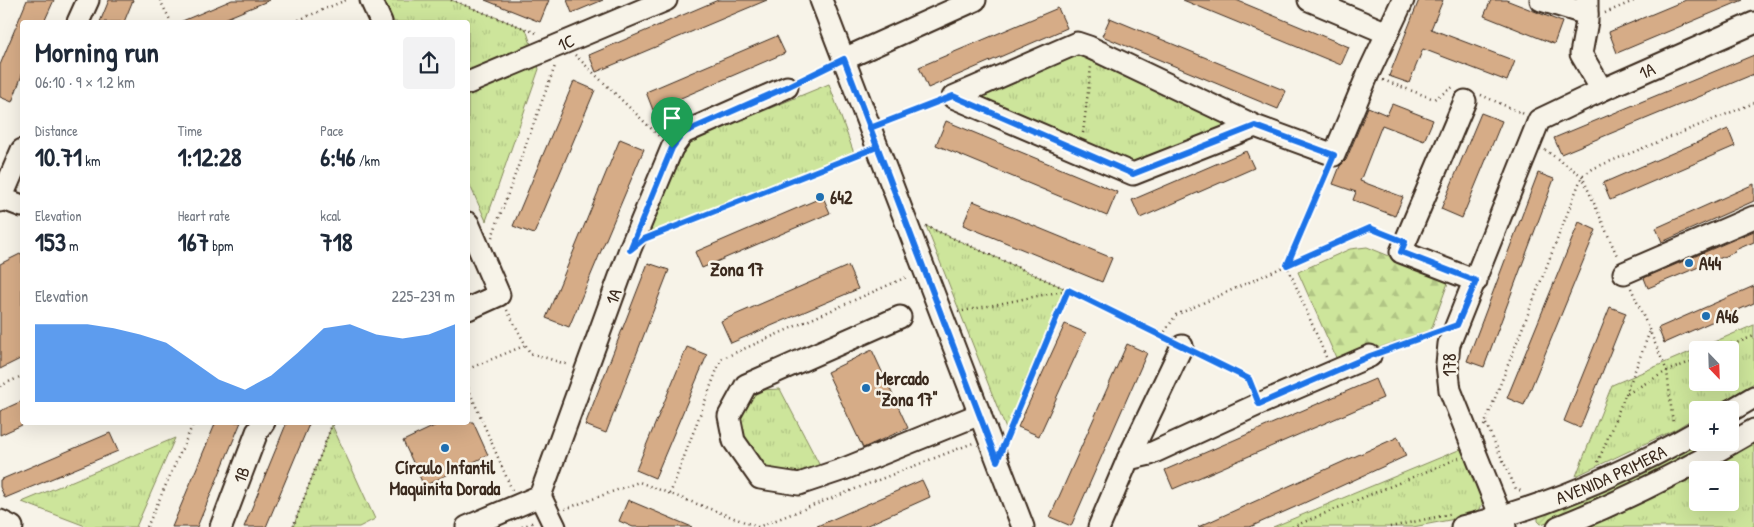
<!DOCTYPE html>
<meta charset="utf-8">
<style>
body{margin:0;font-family:"Patrick Hand",sans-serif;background:#f2f2f3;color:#1f2937;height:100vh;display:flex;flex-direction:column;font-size:19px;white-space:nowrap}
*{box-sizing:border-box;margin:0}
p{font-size:16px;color:#747a83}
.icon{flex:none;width:28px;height:28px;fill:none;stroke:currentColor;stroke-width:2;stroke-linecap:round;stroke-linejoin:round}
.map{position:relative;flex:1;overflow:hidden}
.details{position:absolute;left:20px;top:20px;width:450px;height:405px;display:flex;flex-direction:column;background:#fff;border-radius:5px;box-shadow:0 5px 20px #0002}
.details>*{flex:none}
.needle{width:32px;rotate:157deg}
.buttons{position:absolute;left:1689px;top:341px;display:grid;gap:10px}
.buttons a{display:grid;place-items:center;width:50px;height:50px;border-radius:5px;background:#fff;box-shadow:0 5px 20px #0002;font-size:25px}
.pin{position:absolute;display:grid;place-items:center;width:42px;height:42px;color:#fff;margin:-51px -21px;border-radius:50% 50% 50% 0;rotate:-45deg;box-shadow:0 0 5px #0007}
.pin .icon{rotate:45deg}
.round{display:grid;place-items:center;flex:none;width:52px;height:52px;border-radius:5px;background:#f2f2f3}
.head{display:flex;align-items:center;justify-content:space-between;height:85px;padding:0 15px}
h1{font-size:28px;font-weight:800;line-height:38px}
.metrics{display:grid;grid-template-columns:repeat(3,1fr);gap:8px;height:85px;padding:5px 15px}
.metrics div{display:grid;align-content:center}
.metrics b{font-size:25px;font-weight:800}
.metrics small{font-size:14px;font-weight:400}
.metrics p{font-size:14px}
.chart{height:140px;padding:10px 15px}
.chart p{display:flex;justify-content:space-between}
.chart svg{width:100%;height:90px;margin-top:5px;fill:#1a73e8;opacity:.7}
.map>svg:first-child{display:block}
</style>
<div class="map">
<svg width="1754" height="527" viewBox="0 0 1754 527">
<defs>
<pattern id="grass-tufts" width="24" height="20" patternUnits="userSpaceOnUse" patternTransform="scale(1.25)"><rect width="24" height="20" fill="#cde59b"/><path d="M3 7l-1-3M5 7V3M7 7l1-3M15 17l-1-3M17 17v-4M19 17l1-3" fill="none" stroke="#b1c585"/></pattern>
<pattern id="forest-firs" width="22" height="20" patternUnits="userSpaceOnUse" patternTransform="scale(1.25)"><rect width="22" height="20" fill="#cde59b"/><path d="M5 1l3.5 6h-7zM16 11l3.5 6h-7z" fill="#b1c585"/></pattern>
<pattern id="garden-furrows" width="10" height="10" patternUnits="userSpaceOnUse" patternTransform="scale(1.25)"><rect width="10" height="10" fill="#cde59b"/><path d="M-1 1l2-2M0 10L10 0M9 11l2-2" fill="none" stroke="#b1c585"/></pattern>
</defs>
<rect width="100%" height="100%" fill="#f7f3e8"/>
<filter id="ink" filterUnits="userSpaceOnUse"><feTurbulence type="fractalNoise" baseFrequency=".02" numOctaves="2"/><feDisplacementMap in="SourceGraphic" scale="10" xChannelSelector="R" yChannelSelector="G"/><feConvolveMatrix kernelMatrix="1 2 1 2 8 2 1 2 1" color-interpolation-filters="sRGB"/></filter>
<g filter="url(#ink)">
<path fill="url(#grass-tufts)" stroke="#84885c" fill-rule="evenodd" d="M383,0H451L526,29L539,69L486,221L468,181V22H394Z
M1075,54L1230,125L1132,168L979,97Z
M829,84L855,156L644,239L688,142Z
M926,226L1068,290L1008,434Z
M1754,325V383L1708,410H1698L1697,416L1676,429L1576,476L1612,385ZM1698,350H1730V382H1698Z
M780,389L820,466L794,475L770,472L741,440L736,418L743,402L761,390Z
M332,425L375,519L359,527H293Z
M175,438L136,527H88L22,502Z
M1754,439V527H1574L1697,472L1698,502H1730V470H1701Z
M1461,449L1483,502L1480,509L1460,518L1413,527H1273Z"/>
<path fill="url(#forest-firs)" stroke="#84885c" d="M1367,247L1449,280L1431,330L1338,362L1298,272L1350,249Z"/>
<path fill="url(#garden-furrows)" stroke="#84885c" d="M1698,442L1718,443L1572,514L1541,524L1538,521V513Z"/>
<path fill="#d6ac87" stroke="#3b2a1e" d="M27,0H54L44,22H22V75L12,102L0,97V65Z
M109,0H133L124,22H100Z
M232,0H270L217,22H180Z
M485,0H549L540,22Z
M567,0H603L572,13Z
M718,0H767L596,72L589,55Z
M1183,0H1236L1349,47L1341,65Z
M1419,0H1443L1431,29L1515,61L1507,81L1423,49L1409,83L1389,76Z
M1491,0H1506L1562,22L1554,44L1484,16Z
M1686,0H1743L1617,53L1609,32Z
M1058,8L1067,28L928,88L919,67Z
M1110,18L1286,91L1278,109L1102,36Z
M777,36L785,53L653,110L646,92Z
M1754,55V74L1561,154L1554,138Z
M574,81L595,90L534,234L513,226Z
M1392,104L1433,120L1424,141L1382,125L1360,181L1403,197L1395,216L1353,200L1356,192L1333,184L1340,166L1346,160L1368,107L1387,115Z
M1481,113L1502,121L1462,218L1441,209Z
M946,121L1117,192L1107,216L936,145Z
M1728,129L1735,146L1610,200L1603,183Z
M620,139L644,149L569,327L546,318Z
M1246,151L1254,168L1140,218L1132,200Z
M1538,173L1554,179L1484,367L1467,361Z
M1754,184V201L1662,242L1656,228Z
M823,197L830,213L702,268L695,252Z
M973,201L1112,258L1102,282L963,225Z
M1579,222L1596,230L1524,405L1507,398Z
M1754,231V242L1735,250V252L1648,288L1644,278Z
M22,253V358L0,369V264Z
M648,263L669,270L606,433L585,425Z
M848,266L858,289L731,343L721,321Z
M1754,286V303L1664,343L1658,328Z
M1610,307L1626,313L1580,428L1564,421Z
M1065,324L1086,333L1039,436L1018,427Z
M1127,344L1147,353L1071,526L1050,517Z
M687,347L707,355L655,478L636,470Z
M872,350L908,428L863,448L827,372Z
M1375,379L1383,398L1173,489L1165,470Z
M22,401V425L0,435V411Z
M216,422H241L197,527H172Z
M287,422H310L266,527H244Z
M443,422H473L488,455L424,486L403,441Z
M110,433L118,451L5,498L0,487V480Z
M1398,437L1406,456L1302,504L1250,527H1198Z
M922,480L930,497L863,527H815Z
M628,500L692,527H633L619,521Z"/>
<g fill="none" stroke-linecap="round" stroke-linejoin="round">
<g stroke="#3b2a1e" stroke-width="25">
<g id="minor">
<path d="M371,0L381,22"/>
<path d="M821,0L1023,527"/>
<path d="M1309,0L1387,33"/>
<path d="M1541,0L1587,14"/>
<path d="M1587,0V21L1581,54L1602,90"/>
<path d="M78,22L88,0"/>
<path d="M844,59L975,0"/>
<path id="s1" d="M468,83L666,0"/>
<path d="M1465,101L1401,252L1476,281"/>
<path d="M1255,126L1133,174L953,97L1077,43L1089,47L1255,126L1334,155L1368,74L1403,0"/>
<path d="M1,198L22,206"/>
<path d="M0,201L22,150"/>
<path d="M468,223L499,295L468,309"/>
<path d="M1624,273L1754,217"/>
<path d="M900,317L746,385L729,416L734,441L760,478L799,484L844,469L980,414"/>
<path d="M1730,411L1754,397"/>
<path d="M1128,459L1182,346"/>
<path d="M540,496L555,527"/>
<path d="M0,521L12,527"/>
<path id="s2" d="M221,527L257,432L264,422"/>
<path id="s3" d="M467,527L540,496L630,249L672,148L683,133L787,87"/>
<path d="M1099,527L1128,459L1150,454L1259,404L1370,356"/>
<path id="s4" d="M1462,527C1546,507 1623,474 1698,431"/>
<path id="s5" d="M1505,527L1450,390L1447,364L1449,344L1539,120L1602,90L1754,23"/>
<path d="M1558,527C1626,500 1691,467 1754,430"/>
</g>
</g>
<path stroke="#3b2a1e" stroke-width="2.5" stroke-dasharray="1 4" stroke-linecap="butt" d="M160,0L171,22
M451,0L539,34
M1605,13L1636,0
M294,22L346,0
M575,55L660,137
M802,79L829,66
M1383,80L1434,99L1453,87
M1481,95L1524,114
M886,121L937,102
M1083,133L1091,67
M1545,150L1582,176L1618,258
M926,226L1068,290L1166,339
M656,235L862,153
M492,237L555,66
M1631,288L1667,371L1673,424
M507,310L530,353L569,365
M958,312L1068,290L1007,438
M1162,336L1176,315L1370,228L1390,236
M1719,350L1754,336
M1386,351L1435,333
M1198,354L1249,379L1253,389
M1326,357L1287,265L1327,171
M468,369L526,345
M0,386L22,376
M468,388L512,490
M1626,394L1650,331
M1707,410L1714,407
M1486,424L1516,489L1523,491
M1484,426L1582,176L1594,168L1754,103
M1598,462L1625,395L1667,371L1698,359
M670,494L721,359L909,276
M565,509L639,482L758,527L973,443
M147,527L194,422
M293,527L332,425L339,422
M522,527L534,522
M1292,527L1459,458
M1390,527L1450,514"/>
<use href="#minor" stroke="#f7f3e8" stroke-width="21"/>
</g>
</g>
<g fill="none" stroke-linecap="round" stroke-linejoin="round" filter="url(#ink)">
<g stroke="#fff" stroke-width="10">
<path id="route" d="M672,148L683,133L787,87L844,59C895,193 946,327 997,461L1068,290L1249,379L1259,404L1370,356L1457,325L1476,281L1401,252L1405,242L1370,228L1287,265L1334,155L1255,126L1133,174L953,96L870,128L877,147L644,239L630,250L672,148"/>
</g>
<use href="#route" stroke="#1a73e8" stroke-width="6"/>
</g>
<g fill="#1f6fb2" stroke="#f7f3e8" stroke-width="2">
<circle cx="820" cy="197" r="5"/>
<circle cx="1689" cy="263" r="5"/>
<circle cx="1706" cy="316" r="5"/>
<circle cx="866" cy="388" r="5"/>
<circle cx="445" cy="448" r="5"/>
</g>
<g text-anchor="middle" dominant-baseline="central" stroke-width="5" stroke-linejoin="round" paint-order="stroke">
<g font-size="18" fill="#3b2a1e" stroke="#f7f3e8">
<text stroke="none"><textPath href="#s1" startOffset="106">1C</textPath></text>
<text stroke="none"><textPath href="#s5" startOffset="554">1A</textPath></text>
<text stroke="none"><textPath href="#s3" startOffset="292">1A</textPath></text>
<text transform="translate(1449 365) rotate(-90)">178</text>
<text stroke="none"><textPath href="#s2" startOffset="56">1B</textPath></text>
<text stroke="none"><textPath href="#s4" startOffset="158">AVENIDA PRIMERA</textPath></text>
</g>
<g font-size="18" font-weight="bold" fill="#3b2a1e" stroke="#f7f3e8" text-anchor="start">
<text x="830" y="197">642</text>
<text x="1699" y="263">A44</text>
<text x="1716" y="316">A46</text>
<text x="876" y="378">Mercado<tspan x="876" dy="21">"Zona 17"</tspan></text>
<text x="445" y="467" text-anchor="middle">Círculo Infantil<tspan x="445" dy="21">Maquinita Dorada</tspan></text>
</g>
<g font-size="19" font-weight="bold" fill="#3b2a1e" stroke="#f7f3e8">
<text x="737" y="269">Zona 17</text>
</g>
</g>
</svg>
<div class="buttons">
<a><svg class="needle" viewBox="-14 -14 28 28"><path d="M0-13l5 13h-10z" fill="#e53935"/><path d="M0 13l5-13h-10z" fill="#747a83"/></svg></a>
<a>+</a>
<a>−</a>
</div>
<div class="pin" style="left:672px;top:148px;background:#1e9e55"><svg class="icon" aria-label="arrive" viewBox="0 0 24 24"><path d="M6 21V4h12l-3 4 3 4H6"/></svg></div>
<section class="details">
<div class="head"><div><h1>Morning run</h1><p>06:10 · 9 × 1.2 km</p></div><a class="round"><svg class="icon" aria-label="share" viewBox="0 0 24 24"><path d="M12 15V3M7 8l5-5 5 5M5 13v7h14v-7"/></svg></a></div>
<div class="metrics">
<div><p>Distance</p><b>10.71<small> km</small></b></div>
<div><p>Time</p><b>1:12:28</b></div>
<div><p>Pace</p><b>6:46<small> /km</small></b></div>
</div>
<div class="metrics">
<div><p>Elevation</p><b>153<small> m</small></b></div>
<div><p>Heart rate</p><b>167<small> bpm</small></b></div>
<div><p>kcal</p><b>718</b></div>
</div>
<div class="chart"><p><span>Elevation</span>225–239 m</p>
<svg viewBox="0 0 160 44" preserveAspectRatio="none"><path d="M0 44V6L10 6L20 6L30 8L40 11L50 15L60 24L70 33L80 38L90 31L100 20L110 8L120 6L130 11L140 13L150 11L160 6V44z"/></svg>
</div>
</section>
</div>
